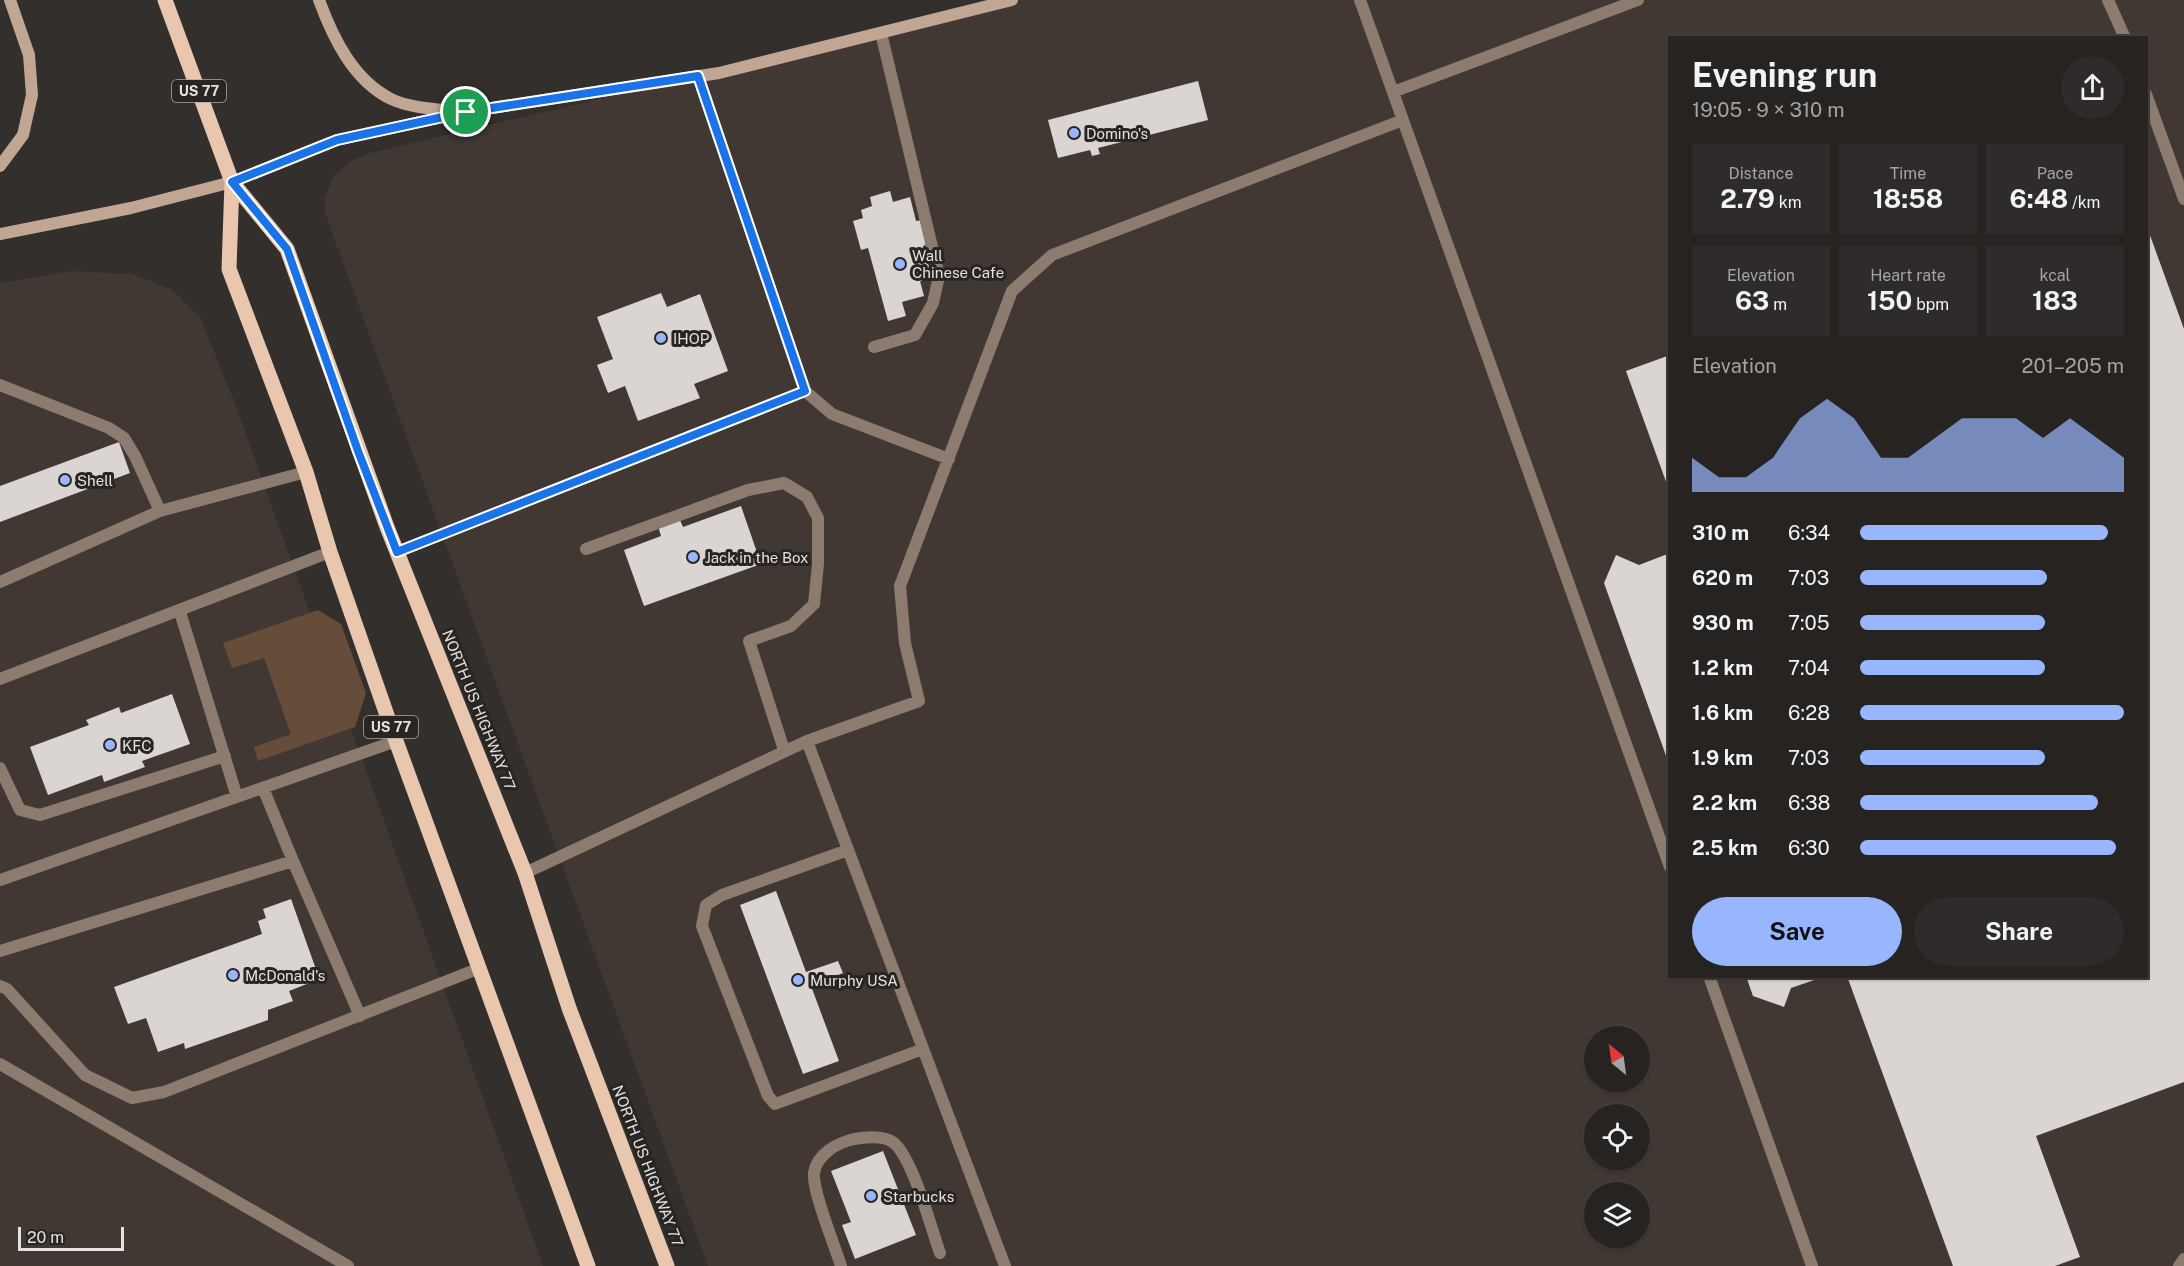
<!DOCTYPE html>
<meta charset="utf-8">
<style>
body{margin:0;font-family:"Public Sans",sans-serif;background:#2e2b2a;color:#f1f3f6;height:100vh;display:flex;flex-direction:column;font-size:22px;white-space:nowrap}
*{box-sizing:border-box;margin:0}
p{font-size:20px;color:#a4a4a5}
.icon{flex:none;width:33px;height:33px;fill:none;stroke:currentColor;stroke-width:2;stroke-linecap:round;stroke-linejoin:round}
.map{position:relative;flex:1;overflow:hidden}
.sheet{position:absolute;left:1668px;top:36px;width:480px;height:942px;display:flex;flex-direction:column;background:#262321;border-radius:0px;box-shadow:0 2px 4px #0004,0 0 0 2px #42403f}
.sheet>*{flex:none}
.needle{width:39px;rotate:331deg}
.fabs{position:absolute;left:1584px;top:1026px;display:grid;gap:12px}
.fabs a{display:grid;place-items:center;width:66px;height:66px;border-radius:50%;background:#262321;box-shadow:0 2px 4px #0004,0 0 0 2px #42403f;font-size:30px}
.scale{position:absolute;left:18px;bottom:15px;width:106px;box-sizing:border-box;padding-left:6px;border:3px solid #e4e2e0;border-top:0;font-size:16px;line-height:21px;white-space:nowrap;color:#e4e2e0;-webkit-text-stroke:4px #282523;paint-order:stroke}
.pin{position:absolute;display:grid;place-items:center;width:51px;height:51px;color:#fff;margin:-26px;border:3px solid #fff;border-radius:50%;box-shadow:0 2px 6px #0007}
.round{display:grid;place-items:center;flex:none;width:63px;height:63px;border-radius:32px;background:#2e2b2a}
.summary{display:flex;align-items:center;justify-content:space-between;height:102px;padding:0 24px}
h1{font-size:33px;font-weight:700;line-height:45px}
.stats{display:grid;grid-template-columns:repeat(3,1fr);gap:9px;height:102px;padding:6px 24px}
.stats div{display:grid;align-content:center;border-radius:0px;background:#2e2b2a;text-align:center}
.stats b{font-size:26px;font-weight:700}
.stats small{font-size:16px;font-weight:400}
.stats p{font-size:16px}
.chart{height:168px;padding:12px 24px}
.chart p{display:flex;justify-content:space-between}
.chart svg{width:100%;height:108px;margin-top:6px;fill:#98b6fd;opacity:.7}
.action{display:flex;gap:12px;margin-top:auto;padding:12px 24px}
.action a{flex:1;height:69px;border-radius:36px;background:#98b6fd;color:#111;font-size:24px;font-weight:700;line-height:69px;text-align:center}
.action a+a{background:#2e2b2a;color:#f1f3f6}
ul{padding:0 24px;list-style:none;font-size:20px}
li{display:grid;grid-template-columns:96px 72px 1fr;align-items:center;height:45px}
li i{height:15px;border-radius:8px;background:#98b6fd}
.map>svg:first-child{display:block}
</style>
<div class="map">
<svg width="2184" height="1266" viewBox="0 0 2184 1266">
<rect width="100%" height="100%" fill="#322f2c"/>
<path fill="#413833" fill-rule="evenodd" d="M1019,0H2184V1266H708L325,213V197L334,176L349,162L370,153ZM1670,38H2146V976H1670ZM1594,1036H1640V1082H1594ZM1594,1114H1640V1160H1594ZM1594,1192H1640V1238H1594Z
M70,271L132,274L171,289L200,317L237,409L543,1266H0V283Z"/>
<path fill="#664d3a" d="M318,610L341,624L366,693L355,727L258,761L254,747L291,734L264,658L232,668L223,643Z"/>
<path fill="#dad5d2" d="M1198,81L1208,120L1098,148L1100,154L1092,156L1090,150L1058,158L1048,120Z
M890,191L893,202L910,197L916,221L922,220L929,243L923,246L932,278L920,281L924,296L902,302L906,316L888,321L868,248L861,250L853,221L863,218L861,210L872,206L870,197Z
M2147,227L2184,329V1082L2036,1136L2080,1257L2055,1266H1953L1847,976H2146Z
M661,293L667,307L700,294L728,371L694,384L700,398L638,421L625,386L608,393L597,365L613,359L597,317Z
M1670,355V490H1669L1626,371Z
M119,442L130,473L0,522V486Z
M741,506L761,564L644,606L624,550L661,536L658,526L679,518L683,527Z
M1670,553V764H1669L1604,583L1616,555L1639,565Z
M172,694L190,744L142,761L145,767L104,782L102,775L48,795L30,747L89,725L86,720L119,707L121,713Z
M776,891L806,972L838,961L843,973L811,986L839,1061L803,1074L740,905Z
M291,899L318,975L316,976L317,980L289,991L293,1001L268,1010V1020L185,1049L184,1043L158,1052L146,1018L128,1024L114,987L262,934L258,921L266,918L263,909Z
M1746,976H1823V977L1791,988L1784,1007L1753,996Z
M883,1151L916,1235L855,1259L842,1225L851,1222L831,1171Z"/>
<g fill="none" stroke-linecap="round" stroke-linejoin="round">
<path stroke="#8c7b6f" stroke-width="12" d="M1360,0L1670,867
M2108,0L2125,38
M698,76L805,391L832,414L949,459
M1393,92L1638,0
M2146,94L2184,199
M874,347L915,335L933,303L939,276L881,33
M0,385L109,428L124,438L135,456L160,511L306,472
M586,549L748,490L784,483L807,497L818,518V564L814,604L791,626L749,641L784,750
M397,552L805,391
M0,582L160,511
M180,612L237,797
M0,679L330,552
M0,768L20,810L40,815L225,756
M848,850L722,895L706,905L702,926L768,1096L775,1104L923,1049
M293,861L360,1016
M525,873L807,741
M0,880L396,741
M0,951L293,861L263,788
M1709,976L1812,1266
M0,986L7,989L85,1075L132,1098L164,1092L480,968
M0,1064L348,1266
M841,1266C835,1246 812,1191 814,1173C817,1154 837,1143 854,1139C866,1137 884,1135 894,1143C913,1159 931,1228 940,1253
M1005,1266L807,741L919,701L905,643L900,586L1012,291L1052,255L1403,120
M2179,1266L2184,1259"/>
<path stroke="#c1a693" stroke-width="12" d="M319,0C333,38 353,80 391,99C410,108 435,109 455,111
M0,166L23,135L32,95L29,55L10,0
M0,234L131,208L232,182L337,140L466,112L719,73L1012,0"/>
<path stroke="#e9c7ae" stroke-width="15" d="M165,0L232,182L287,249L387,527L525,873L569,1008L667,1266
M232,182L229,269L306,472L330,552L396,741L588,1266"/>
</g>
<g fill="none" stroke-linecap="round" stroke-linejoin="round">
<g stroke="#fff" stroke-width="12">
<path id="route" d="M698,76L805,391L397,552L358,451L287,249L232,182L337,140L466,112Z"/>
</g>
<use href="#route" stroke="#1a73e8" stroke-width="8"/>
</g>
<g fill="#98b6fd" stroke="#282523" stroke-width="2">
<circle cx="1074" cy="133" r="6"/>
<circle cx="900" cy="264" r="6"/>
<circle cx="661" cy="338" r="6"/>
<circle cx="65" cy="480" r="6"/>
<circle cx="693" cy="557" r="6"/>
<circle cx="110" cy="745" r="6"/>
<circle cx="233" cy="975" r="6"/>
<circle cx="798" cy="980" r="6"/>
<circle cx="871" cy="1196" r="6"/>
</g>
<g text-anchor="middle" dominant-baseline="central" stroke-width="6" stroke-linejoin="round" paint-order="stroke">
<g fill="#282523" stroke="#aca9a7" stroke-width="1.5">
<rect x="172" y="80" width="54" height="22" rx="4.5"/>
<rect x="364" y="716" width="54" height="22" rx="4.5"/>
</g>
<g font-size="14" font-weight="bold" fill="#e4e2e0">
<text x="199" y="91">US 77</text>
<text x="391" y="727">US 77</text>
</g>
<g font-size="15" fill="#e4e2e0" stroke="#282523" text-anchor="start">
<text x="1086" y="133">Domino's</text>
<text x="912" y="255">Wall<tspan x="912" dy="17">Chinese Cafe</tspan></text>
<text x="673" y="338">IHOP</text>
<text x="77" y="480">Shell</text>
<text x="705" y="557">Jack in the Box</text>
<text x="122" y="745">KFC</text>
<text x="245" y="975">McDonald's</text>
<text x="810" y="980">Murphy USA</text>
<text x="883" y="1196">Starbucks</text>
</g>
<g font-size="15" fill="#e4e2e0" stroke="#282523">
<text transform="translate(479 710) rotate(68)">NORTH US HIGHWAY 77</text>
<text transform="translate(648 1166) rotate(69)">NORTH US HIGHWAY 77</text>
</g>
</g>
</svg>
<div class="fabs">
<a><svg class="needle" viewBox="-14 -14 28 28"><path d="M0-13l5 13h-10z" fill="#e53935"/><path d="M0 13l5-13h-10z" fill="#a4a4a5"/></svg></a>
<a><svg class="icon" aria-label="locate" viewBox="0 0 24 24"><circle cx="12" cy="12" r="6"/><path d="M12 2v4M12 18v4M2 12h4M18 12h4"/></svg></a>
<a><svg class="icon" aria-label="layers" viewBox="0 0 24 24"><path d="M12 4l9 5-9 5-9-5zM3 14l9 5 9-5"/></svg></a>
</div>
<div class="scale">20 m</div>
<div class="pin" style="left:466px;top:112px;background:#1e9e55"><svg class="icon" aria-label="arrive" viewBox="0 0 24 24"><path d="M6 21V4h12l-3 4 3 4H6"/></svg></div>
<section class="sheet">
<div class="summary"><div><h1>Evening run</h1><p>19:05 · 9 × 310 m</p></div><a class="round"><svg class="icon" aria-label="share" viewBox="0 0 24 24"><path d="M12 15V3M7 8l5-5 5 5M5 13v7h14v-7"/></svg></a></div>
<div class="stats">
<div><p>Distance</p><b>2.79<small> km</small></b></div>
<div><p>Time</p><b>18:58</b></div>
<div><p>Pace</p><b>6:48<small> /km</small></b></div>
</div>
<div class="stats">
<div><p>Elevation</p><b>63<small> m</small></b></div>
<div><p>Heart rate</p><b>150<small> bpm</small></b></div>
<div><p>kcal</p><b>183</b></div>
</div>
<div class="chart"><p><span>Elevation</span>201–205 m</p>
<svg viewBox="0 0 160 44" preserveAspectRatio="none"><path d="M0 44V30L10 38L20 38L30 30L40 14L50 6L60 14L70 30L80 30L90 22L100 14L110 14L120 14L130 22L140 14L150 22L160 30V44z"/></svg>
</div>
<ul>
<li><b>310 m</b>6:34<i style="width:94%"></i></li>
<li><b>620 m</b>7:03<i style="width:71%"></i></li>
<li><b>930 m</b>7:05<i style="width:70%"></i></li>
<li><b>1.2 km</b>7:04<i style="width:70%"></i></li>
<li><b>1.6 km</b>6:28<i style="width:100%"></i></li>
<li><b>1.9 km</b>7:03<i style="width:70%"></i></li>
<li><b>2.2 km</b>6:38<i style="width:90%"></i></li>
<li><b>2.5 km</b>6:30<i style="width:97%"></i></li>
</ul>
<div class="action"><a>Save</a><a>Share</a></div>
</section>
</div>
